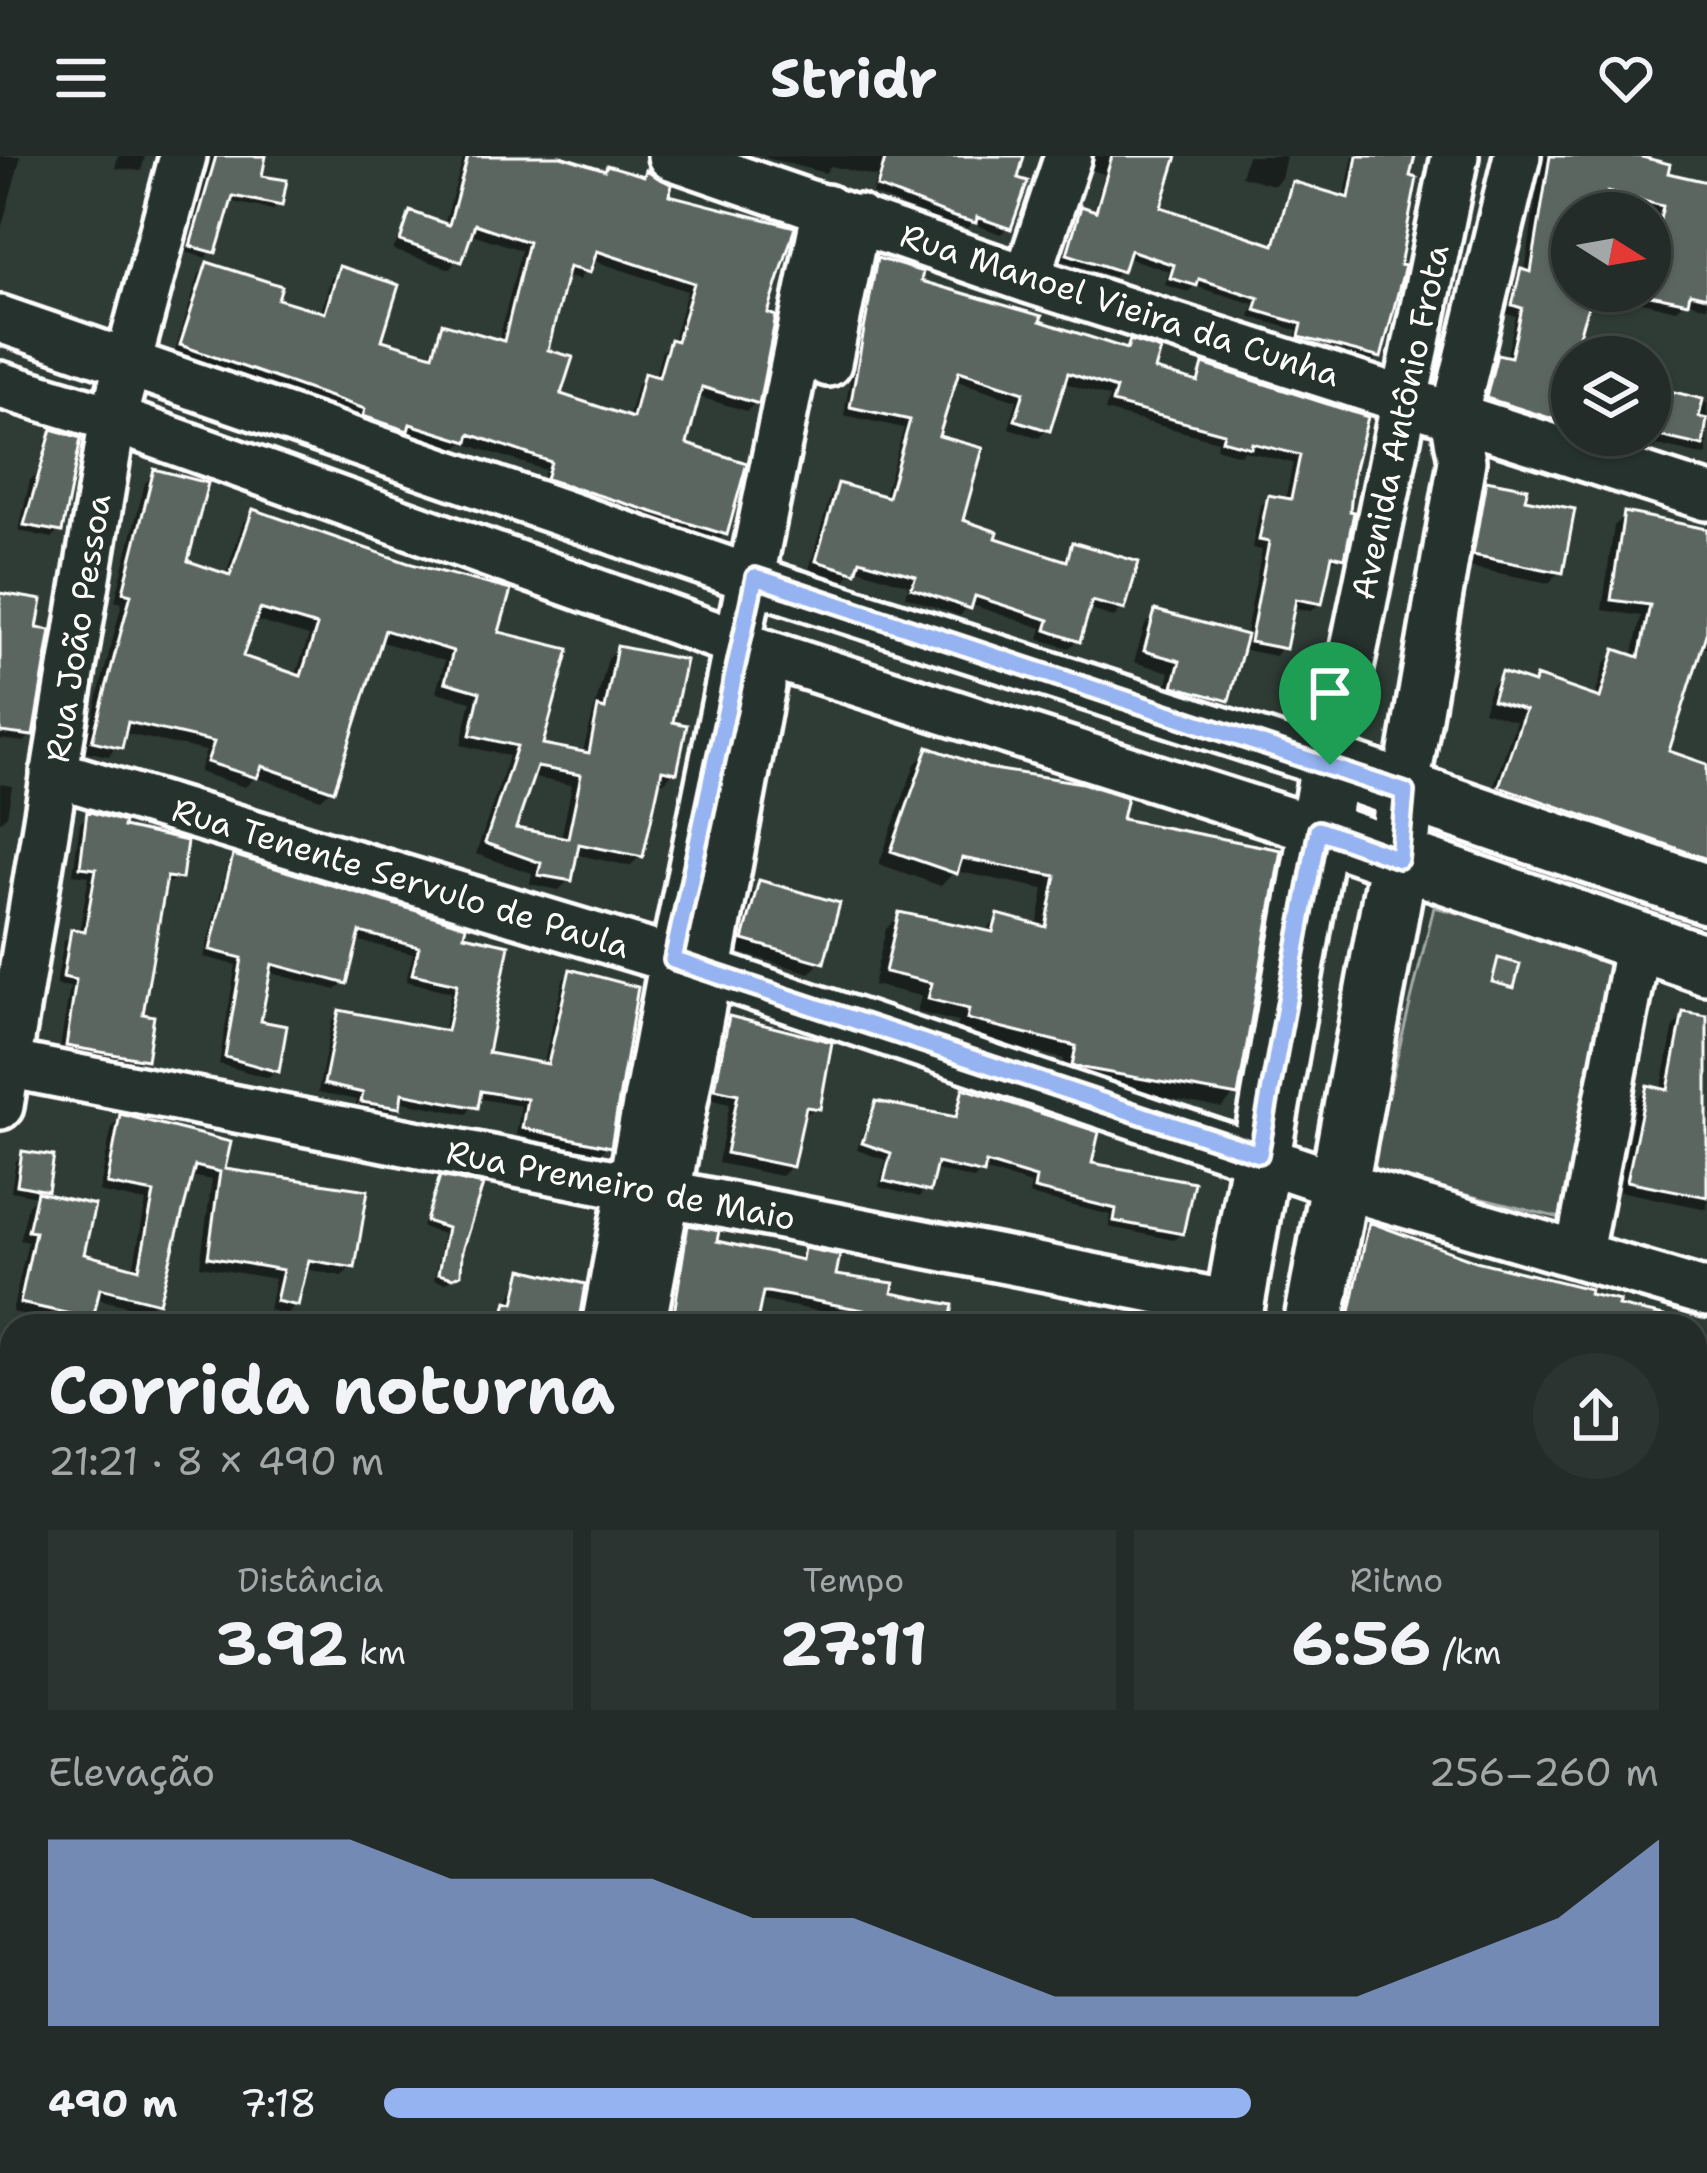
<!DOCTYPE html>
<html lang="pt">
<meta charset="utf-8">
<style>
body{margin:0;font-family:"Shantell Sans",sans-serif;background:#2b3430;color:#f1f3f6;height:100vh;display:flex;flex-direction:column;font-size:45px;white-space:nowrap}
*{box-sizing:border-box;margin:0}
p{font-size:39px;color:#a3a7a8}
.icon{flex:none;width:66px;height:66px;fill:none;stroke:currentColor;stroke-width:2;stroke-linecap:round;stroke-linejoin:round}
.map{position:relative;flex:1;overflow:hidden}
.side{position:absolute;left:0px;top:1158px;width:1707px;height:861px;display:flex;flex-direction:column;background:#232c28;border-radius:36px 36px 0 0;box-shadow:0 3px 9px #0004,0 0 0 3px #404845}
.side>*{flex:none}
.needle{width:78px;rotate:101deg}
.buttons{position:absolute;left:1551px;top:36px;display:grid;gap:24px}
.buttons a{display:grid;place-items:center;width:120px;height:120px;border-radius:50%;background:#232c28;box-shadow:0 3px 9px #0004,0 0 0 3px #404845;font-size:60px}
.pin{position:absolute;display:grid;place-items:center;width:102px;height:102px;color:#fff;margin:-123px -51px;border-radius:50% 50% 50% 0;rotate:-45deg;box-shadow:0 0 12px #0007}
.pin .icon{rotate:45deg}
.round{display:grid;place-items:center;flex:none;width:126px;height:126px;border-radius:63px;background:#2b3430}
.summary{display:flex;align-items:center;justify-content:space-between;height:204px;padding:0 48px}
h1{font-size:66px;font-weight:700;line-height:90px}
.metrics{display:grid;grid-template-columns:repeat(3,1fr);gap:18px;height:204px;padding:12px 48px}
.metrics div{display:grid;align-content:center;border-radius:0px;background:#2b3430;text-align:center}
.metrics b{font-size:60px;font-weight:700}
.metrics small{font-size:33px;font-weight:400}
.metrics p{font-size:33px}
.chart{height:336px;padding:24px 48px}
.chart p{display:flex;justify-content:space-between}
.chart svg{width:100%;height:216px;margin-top:12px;fill:#95b2f1;opacity:.7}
ul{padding:0 48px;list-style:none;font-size:39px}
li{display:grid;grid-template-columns:192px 144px 1fr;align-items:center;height:90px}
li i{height:30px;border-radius:15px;background:#95b2f1}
header{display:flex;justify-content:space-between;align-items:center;height:156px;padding:0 48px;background:#232c28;font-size:54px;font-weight:700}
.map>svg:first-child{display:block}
</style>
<header><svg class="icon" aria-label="menu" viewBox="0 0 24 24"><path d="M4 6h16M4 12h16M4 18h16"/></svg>Stridr<svg class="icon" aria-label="heart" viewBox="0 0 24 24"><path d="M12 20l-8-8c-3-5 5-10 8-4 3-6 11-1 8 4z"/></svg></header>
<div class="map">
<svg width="1707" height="2017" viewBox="0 0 1707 2017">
<rect width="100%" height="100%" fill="#2f3b35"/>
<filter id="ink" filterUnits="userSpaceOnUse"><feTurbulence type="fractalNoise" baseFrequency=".00833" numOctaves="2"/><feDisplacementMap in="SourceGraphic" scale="24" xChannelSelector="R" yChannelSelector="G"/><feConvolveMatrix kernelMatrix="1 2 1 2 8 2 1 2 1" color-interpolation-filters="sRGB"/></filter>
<g filter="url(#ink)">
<path fill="#3c4842" d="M852,2007H1054L1053,2017H850Z"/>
<path fill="#4a544f" stroke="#a4aaa7" stroke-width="3" d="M1434,751L1625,798L1560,1062L1369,1015Z"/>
<path fill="#0007" fill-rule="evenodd" d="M0,0H21L0,77Z
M118,0H145L141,15L115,12Z
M212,0H263L258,22L280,48L273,54L228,45L207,102L185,96Z
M464,0H551L665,41L764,159L756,246L747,255L696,240L684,290L724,378L716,386L539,331L545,314L463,287L457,293L402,277L396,282L357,268L359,262L174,198L199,118L208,109L275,145L320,159L331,122L340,114L379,186L428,201L443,170L498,187L521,94L469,77L451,113L393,94L411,59L444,70ZM591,104L687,135L673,185L662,195L654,223L645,221L637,229L628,263L558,240L544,196L564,120L579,124Z
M758,0H1021L1008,71L1001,78L971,67L967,72L946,67L872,38L877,21L831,10L825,17Z
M1086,0H1174L1157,53L1270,91L1293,29L1344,43L1353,0H1412L1378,201L1372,208L1294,188L1297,174L1250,161L1254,148L1194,130L1188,136L1165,129L1169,115L1125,101L1114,121L1062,104L1076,60L1082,54L1093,57L1104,18L1088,13Z
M1247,0H1286L1281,22L1274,29L1241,20Z
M1542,0H1626L1664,19L1707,29V151L1685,145L1676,154L1637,145L1639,135H1650L1657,58L1603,45L1601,57H1572V135H1589L1568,215L1572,279H1650V223L1668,227L1666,237L1707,247V300L1656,289L1647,304L1480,250L1490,210L1498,201L1506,203L1516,160L1506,158L1514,125L1525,117Z
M877,105L917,127L1036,167L1123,195L1131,188L1151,216L1193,228L1204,211L1352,315L1342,400L1327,407L1320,447L1311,455L1291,451L1283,491L1275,500L1240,493L1226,544L1215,555L1164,541L1170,516L1134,506L1145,469L1156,458L1245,482L1262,394L1252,392L1260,350L1269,342L1285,345L1293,307L1244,295L1240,299L1216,292L1218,285L1105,255L1109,241L1062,226L1047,273L1039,282L1009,272L1017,244L954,224L936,283L959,366L992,384L1062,406L1073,389L1122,452L1114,461L1087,453L1078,484L1069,492L1039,483L1042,472L969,448L960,460L905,440L909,429L855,412L845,424L809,413L831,338L839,330L883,343L904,272L844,259L869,113Z
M53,276L59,375L52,382L19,375L30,324L38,317L46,283Z
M155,317L185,407L225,421L243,367L254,357L496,479L539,591L582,599L608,503L618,493L670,568L674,616L664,626L656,625L640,700L630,710L574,698L569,724L559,734L530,728L532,717L476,698L509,600L461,589L471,545L436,536L445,505L379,485L332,633L321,643L255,621L245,631L199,616L206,595L123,577L109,600L84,595L122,447L115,445L145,327ZM253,464L309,480L295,521L239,502ZM530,621L572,629L561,683L512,674Z
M1487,328L1522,346L1560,415L1549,427L1464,410L1476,339Z
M1625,359L1707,376V491L1700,489L1665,597L1707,611V717L1490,641L1516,565L1483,555L1491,530L1502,519L1594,543L1605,507L1616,496L1632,502L1641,460L1602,454L1614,370Z
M0,440L31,579L24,586L0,583Z
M929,594L1118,665L1235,938L1222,952L1061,923L1064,903L955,876L958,866L917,856L921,840L873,829L886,773L900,759L985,775L999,761L1037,772L1044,733L955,715L941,730L879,708L915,608Z
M0,628L12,630L7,659L0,666Z
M88,659L120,674L179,722L163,729L139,861L144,902L136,910L59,898L70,831L56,829L64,784L79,777L89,720L73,718L80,667Z
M234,703L461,781L484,900L543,910L563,824L570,816L608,989L600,997L516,979L521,950L476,942L467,958L398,945L389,959L355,953L357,944L318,936L332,865L340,857L443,877L451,836L406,825L413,798L355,784L344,826L336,834L268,816L258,867L276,914L269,922L219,908L236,809L204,801L227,711Z
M760,728L821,805L810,817L733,795L749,739Z
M1684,859L1707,863V1053L1619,1035L1637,943L1648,932L1661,935L1674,870Z
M729,863L817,952L801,960L791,1010L781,1020L718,1007L730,947L707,942L720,873Z
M964,935L1088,1009L1181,1077L1174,1084L1109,1071L1111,1059L1029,1039L1031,1028L983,1014L974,1023L932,1013L920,1041L879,1031L886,1004L857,994L870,955L877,948L952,964Z
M121,961L222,1016L352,1110L342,1120L304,1113L296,1148L286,1158L269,1154L275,1123L200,1110L212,1024L190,1020L156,1145L147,1155L95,1142L82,1170L12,1156L28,1086L20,1084L28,1049L37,1040L11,1035L16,1005L23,998L46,1033L39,1040L80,1100L133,1114L146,1046L99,1036L112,971Z
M441,1024L458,1117L445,1127L434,1124L443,1078L422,1071Z
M1370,1069L1475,1108L1683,1170H1342L1363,1077Z
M689,1072L713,1087L797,1104L805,1095L833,1122L977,1170H855L857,1162L758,1144L753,1170H666L681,1081Z
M523,1116L572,1170H496Z
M1695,1173L1707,1176V1210L1695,1206Z
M0,1319L12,1321V1373L0,1374Z
M0,1376L12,1379V1449L0,1447Z
M1706,1516H1707V1686L1695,1684V1527Z
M0,1519L12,1520V1598L0,1663Z
M0,1726L12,1728V1800L0,1797Z
M0,1960L12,1962L11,2003L0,2000Z
M1695,2000L1707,2002L1704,2017H1621L1623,2007H1695Z
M20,2007L61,2016L63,2007H95L94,2017H10Z
M199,2007H260L258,2017H197Z
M347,2007H403L413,2011L412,2017H346Z
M511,2007H614L612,2017H509Z
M782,2007L842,2010L1028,2007L1026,2017H777Z
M1182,2007H1367L1365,2017H1181Z"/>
<path fill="#5b6661" stroke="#fff" stroke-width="3" fill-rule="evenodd" d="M216,0H266L262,20L287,24L282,50L233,40L216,97L190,90Z
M468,0H561L605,14L607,9L644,20L646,14L672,29L669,39L795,71L768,157L776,160L759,248L702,231L687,288L747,307L727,379L546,323L551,306L470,278L468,286L410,268L408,275L363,260L365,253L180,189L207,106L282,130L278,143L325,157L339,110L399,129L382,184L433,199L442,167L504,185L528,86L475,68L462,106L400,85L410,55L449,69ZM597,95L694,127L677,185L670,183L659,221L644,217L633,262L561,238L573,201L548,194L569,111L590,117Z
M886,0H1024L1018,22L1028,25L1011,73L977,61L976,67L954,61L877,31Z
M1112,0H1177L1161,51L1274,89L1292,25L1349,42L1357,0H1415L1410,20L1417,22L1400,109L1405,110L1381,202L1299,181L1302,168L1255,154L1259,142L1199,123L1197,130L1170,122L1174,109L1130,94L1123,116L1067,98L1081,50L1096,55Z
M1550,0H1638L1670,8L1668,17L1707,26V141L1690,137L1688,147L1650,139V108L1663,50L1608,36L1604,57H1572V135H1593L1572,201V269L1486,242L1497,198L1511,201L1522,152L1512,149L1521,113L1531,116Z
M877,102L923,116L921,125L1042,160L1040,165L1127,193L1130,184L1161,194L1155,214L1198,226L1203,208L1368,261L1354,316L1350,355L1354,356L1345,402L1332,399L1322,448L1296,443L1286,493L1250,486L1269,386L1259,384L1268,339L1291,343L1300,299L1252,287L1251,292L1222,284L1224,277L1112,247L1116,233L1068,217L1050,275L1015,264L1024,236L959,215L939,280L983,292L963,364L998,376L996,382L1067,405L1072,386L1139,406L1125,454L1092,445L1080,486L1046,474L1049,464L975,440L971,453L911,432L916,420L860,404L856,417L816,405L838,327L888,341L910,264L850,251Z
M1650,230L1703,243L1699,261L1707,263L1703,290L1650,278Z
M52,273L81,282L62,376L24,369Z
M154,313L208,327L188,405L230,419L253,353L408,407L511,434L499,476L569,493L543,588L589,597L598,551L605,553L617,490L686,504L673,566L687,569L677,617L662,614L643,701L579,688L572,725L538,719L541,707L485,687L517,590L470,579L480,536L445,526L453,495L385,474L334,635L262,610L257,622L207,606L214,586L128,566L122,592L92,585L131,438L123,436ZM260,453L317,470L301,520L243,500ZM537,611L581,619L568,682L516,672Z
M1486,324L1528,332L1525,343L1575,353L1563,417L1473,399Z
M1624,356L1707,373V475L1669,595L1707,608V703L1499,630L1525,554L1492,544L1501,516L1534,527L1536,520L1600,542L1615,493L1639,501L1650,449L1611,444Z
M0,437L42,444L37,472L51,474L33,580L0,576Z
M1155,454L1247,479L1229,545L1173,530L1180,505L1144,495Z
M928,591L987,612L1082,627L1127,641L1122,663L1281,694L1238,940L1072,910L1076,890L967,863L969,853L928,843L932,827L885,816L899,756L993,776L998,758L1046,771L1056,720L962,702L957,718L891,695Z
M87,655L124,666L123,671L187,685L182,723L167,721L143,858L154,860L147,904L66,890L76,824L63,821L71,773L85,775L96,713L80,711Z
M233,699L466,770L464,779L509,789L488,897L548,908L570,813L638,831L611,991L522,972L527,943L481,935L478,952L402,937L400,952L361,946L363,937L324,928L339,854L447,875L457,828L412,818L419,791L360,776L347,828L272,808L261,865L287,870L279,916L225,901L242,802L210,794Z
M759,724L840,747L824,807L743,784Z
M1498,802L1520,808L1514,832L1492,826Z
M1683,856L1707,860V1041L1627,1025L1647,929L1668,934Z
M729,860L832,886L820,953L806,951L793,1011L726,997L738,938L715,933Z
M963,932L1099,976L1092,1007L1194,1026L1183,1078L1114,1065L1116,1053L1034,1033L1036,1022L986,1007L984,1018L937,1007L930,1036L884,1025L891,997L862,987L876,945L956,961Z
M120,958L231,986L225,1013L368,1034L355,1112L309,1104L298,1150L276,1145L283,1114L208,1101L220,1016L195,1010L159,1147L100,1132L93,1163L20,1147L35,1076L28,1075L37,1036L95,1049L84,1098L139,1113L154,1037L107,1028Z
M22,995L54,1000L48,1035L17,1029Z
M440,1020L483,1029L462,1095L461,1118L453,1122L438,1118L447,1072L426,1065Z
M1369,1066L1476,1105L1590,1133L1589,1138L1620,1145L1618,1150L1664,1160L1663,1170H1347Z
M688,1069L719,1075L717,1085L802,1104L804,1092L840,1099L836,1119L894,1127L892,1137L953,1149L949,1170H861L863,1154L768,1136H763L756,1170H672Z
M522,1113L585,1128L578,1170H501L507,1145L514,1147Z"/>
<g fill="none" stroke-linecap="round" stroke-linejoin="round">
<g stroke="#fff" stroke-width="54">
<path id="minor" d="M671,0L1027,123L1707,341
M1027,123L1068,0
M0,163L782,433L1330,609L1455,0
M828,207L857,62
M0,229L113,263L768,498L1317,674
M54,617L673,804L1340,1029L1707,1137
M1405,636L1462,305L1454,261L1517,0
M7,908L1235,1149
M0,950L113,263L183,0
M1579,1096L1638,787
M605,1170L673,804L826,52
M642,1170L762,530
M0,1489L12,1492
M1695,1803L1707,1805
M450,2017L452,2007
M486,2017L488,2007"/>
</g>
<g stroke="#fff" stroke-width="66">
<path id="major" d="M1317,674L1707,809
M1231,1170L1330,609L1707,738
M1313,1170L1399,703L1405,636
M1079,2017L1081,2007
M1156,2017L1158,2007"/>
</g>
<use href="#minor" stroke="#26332d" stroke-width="45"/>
<use href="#major" stroke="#26332d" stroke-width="57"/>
</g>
</g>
<g fill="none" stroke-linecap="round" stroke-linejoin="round" filter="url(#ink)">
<g stroke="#fff" stroke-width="24">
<path id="route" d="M755,421L1405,636L1399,703L1318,674L1259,998L673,804Z"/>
</g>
<use href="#route" stroke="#95b2f1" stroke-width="15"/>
</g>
<g text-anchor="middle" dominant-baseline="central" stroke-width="10" stroke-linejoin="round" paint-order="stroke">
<g font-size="33" fill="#fff" stroke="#26332d">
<text transform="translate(1120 149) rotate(18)">Rua Manoel Vieira da Cunha</text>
<text transform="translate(1400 266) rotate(-78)">Avenida Antônio Frota</text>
<text transform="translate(78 472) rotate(-81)">Rua João Pessoa</text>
<text transform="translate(401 722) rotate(17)">Rua Tenente Servulo de Paula</text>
<text transform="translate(621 1029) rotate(11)">Rua Premeiro de Maio</text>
</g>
</g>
</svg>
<div class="buttons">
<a><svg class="needle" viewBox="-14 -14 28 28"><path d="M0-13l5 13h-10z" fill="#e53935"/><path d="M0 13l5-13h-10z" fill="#a3a7a8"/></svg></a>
<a><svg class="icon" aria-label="layers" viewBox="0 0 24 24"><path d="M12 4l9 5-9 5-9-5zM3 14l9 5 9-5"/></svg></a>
</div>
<div class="pin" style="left:1330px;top:609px;background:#1e9e55"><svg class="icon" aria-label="arrive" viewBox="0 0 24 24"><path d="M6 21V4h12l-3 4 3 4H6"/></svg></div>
<section class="side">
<div class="summary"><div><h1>Corrida noturna</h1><p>21:21 · 8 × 490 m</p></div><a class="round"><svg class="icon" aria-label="share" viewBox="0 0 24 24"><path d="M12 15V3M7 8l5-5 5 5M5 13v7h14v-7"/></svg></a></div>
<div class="metrics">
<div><p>Distância</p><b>3.92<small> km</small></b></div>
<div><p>Tempo</p><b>27:11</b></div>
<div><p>Ritmo</p><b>6:56<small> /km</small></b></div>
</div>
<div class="chart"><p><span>Elevação</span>256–260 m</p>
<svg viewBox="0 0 160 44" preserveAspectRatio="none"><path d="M0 44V6L10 6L20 6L30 6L40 14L50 14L60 14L70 22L80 22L90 30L100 38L110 38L120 38L130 38L140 30L150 22L160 6V44z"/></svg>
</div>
<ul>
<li><b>490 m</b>7:18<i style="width:68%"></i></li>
</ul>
</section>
</div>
